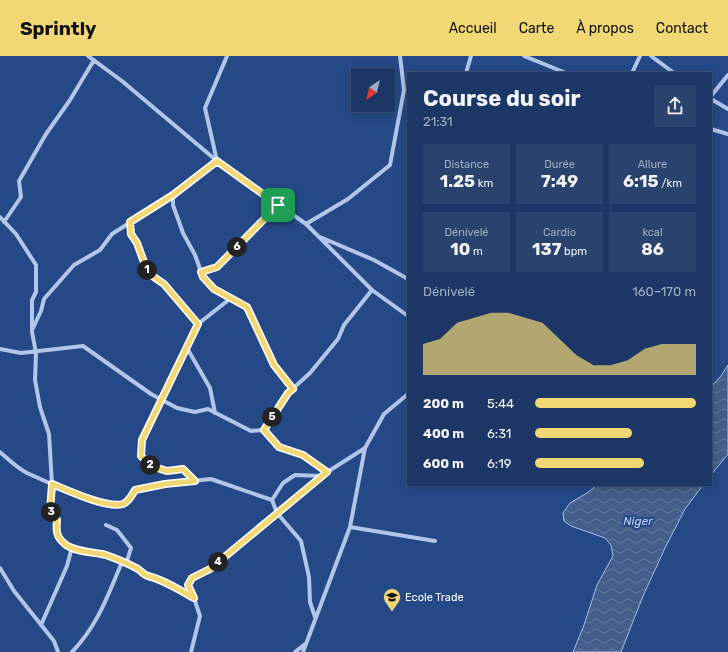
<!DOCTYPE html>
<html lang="fr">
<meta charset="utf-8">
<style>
body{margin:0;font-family:Rubik,sans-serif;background:#29426e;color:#f1f3f6;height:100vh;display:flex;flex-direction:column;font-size:15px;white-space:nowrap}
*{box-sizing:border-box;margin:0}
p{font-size:13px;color:#a0acbf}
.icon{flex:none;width:22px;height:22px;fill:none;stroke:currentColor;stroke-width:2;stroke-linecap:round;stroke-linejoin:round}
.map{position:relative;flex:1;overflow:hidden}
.sheet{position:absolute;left:407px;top:16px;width:305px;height:414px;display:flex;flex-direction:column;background:#1c3765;border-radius:0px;box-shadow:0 2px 10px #0003,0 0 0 1px #3a5179}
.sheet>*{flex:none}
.needle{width:26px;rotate:215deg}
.controls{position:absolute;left:351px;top:12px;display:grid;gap:8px}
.controls a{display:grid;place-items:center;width:44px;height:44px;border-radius:0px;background:#1c3765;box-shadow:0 2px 10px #0003,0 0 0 1px #3a5179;font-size:20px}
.pin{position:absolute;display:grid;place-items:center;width:34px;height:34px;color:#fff;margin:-17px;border-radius:8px;box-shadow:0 2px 6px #0006}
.km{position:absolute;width:20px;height:20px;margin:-10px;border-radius:50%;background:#222;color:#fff;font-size:11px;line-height:20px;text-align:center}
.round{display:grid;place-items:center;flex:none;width:42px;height:42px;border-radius:0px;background:#29426e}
.headline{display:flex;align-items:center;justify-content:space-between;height:68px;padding:0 16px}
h1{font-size:22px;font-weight:700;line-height:30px}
.stats{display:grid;grid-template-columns:repeat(3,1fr);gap:6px;height:68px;padding:4px 16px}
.stats div{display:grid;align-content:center;border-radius:0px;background:#29426e;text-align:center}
.stats b{font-size:17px;font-weight:700}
.stats small{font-size:11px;font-weight:400}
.stats p{font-size:11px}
.chart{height:112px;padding:8px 16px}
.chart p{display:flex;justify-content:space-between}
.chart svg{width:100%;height:72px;margin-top:4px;fill:#f2d775;opacity:.7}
ul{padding:0 16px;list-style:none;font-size:13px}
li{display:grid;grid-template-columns:64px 48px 1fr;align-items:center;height:30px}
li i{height:10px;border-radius:5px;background:#f2d775}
header{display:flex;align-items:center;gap:24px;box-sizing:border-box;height:56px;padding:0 20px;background:#f2d775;color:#111}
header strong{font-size:19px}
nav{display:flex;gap:22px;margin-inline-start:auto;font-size:14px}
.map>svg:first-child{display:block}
</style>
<header>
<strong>Sprintly</strong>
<nav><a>Accueil</a><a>Carte</a><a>À propos</a><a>Contact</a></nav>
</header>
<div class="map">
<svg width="728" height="596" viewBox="0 0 728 596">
<defs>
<pattern id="water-waves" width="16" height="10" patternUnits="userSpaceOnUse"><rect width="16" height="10" fill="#445e8b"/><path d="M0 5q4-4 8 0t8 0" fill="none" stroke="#60769c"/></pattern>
</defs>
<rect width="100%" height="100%" fill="#254987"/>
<path fill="url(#water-waves)" stroke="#a5c0e9" d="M728,309V398L711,419V331L721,320Z
M597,429H703L685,453L665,492L643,540L621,596H573L584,569L597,529L613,500L611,489L605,482L571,470L564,465L563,457L570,447L587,437Z"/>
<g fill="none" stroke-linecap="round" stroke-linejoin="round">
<path stroke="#b1c6e9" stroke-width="4" d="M88,0L122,25L217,105L306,168L372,234L408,260
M524,0L566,17
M651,0L674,17
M466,17L471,0
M632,17L640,0
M711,40L728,19
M711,43L728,53
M711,73L728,78
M173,139V149L183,177L195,199L203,221L214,233L247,251L274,309L293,333
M0,161L16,178L36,209V236L32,244V276L36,297L35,324L40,351L49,378L52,428L50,456L57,464C56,474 56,481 65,488C74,496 95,496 106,499C117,503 128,507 138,513C141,515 144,519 148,520C165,524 179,534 194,542
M4,166L21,141L19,125L46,78L70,44L94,4
M130,166L131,178L137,187L148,217L164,228L198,268
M306,168L348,143L390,109L404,34L400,0
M320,181L374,204L408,223
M201,216L217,211L278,149
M32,274L41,255L44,243L74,209L100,194L112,178L173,139L217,105L205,52L227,0
M187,292L210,332L215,357
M0,293L21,297L83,290L151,338L177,352L195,356L208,353L251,375L264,374
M0,396C8,403 17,412 27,417C44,425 107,453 123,448C129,446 132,439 135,434L165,428L211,423L272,444
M327,416L303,399L279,391L264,374L288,337L310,317L338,283L344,269L372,234
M195,425L183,413L167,415L151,410L141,400L142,384L198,268L231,242
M106,469L117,474L131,492L126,508
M350,471L435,485
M0,512L14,535L54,585L58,596
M315,561L310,546L309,521L301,485L277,457L272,444L283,427L295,419L321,420L365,392L384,358L408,338
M41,569L67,510L72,491
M72,596C98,569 108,539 122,506
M191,596L200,560L194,542L188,529L192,522L210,513L321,420
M295,596L305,588
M303,596L350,471L365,392"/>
</g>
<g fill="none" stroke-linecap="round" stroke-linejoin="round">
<g stroke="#fff" stroke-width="8">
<path id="route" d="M217,105L278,149L217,211L201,216L203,221L214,233L247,251L274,309L293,333L288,337L264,374L279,391L303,399L327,416L210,513L192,522L188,529L194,542C179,534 165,524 148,520C144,519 141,515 138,513C128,507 117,503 106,499C95,496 74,496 65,488C56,481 56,474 57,464L50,456L52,428C67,434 107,453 123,448C129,446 132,439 135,434L165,428L195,425L183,413L167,415L151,410L141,400L142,384L198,268L164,228L148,217L137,187L131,178L130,166L173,139Z"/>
</g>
<use href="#route" stroke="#f2d775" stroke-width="5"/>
</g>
<defs>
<g id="school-pin" transform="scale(0.9)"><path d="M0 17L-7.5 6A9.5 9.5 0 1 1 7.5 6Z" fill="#f2d775" stroke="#254987"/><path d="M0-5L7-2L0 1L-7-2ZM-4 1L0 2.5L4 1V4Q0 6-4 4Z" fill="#111"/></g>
</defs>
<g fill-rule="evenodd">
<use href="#school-pin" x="392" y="541"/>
</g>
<g text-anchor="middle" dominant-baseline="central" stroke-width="4" stroke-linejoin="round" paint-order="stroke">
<g font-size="11" fill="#fff" stroke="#254987" text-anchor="start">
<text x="405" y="541">Ecole Trade</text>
</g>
<g font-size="12" font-style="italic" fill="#bdd0f0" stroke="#254987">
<text x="638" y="465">Niger</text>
</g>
</g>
</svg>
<div class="controls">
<a><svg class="needle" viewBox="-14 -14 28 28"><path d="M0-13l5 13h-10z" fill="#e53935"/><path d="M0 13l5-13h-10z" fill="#a0acbf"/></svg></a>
</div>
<div class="pin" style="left:278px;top:149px;background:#1e9e55"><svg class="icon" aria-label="arrive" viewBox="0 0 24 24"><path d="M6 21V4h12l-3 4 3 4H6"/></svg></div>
<b class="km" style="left:147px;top:214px">1</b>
<b class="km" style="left:150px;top:409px">2</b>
<b class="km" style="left:51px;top:456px">3</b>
<b class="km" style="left:218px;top:506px">4</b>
<b class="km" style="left:272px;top:361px">5</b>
<b class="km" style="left:237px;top:191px">6</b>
<section class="sheet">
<div class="headline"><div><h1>Course du soir</h1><p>21:31</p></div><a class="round"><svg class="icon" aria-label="share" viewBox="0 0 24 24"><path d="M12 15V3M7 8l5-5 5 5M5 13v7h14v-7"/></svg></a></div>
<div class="stats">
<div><p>Distance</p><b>1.25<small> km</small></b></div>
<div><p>Durée</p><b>7:49</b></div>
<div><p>Allure</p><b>6:15<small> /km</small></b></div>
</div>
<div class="stats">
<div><p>Dénivelé</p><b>10<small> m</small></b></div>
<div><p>Cardio</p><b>137<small> bpm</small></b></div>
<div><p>kcal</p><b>86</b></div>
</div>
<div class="chart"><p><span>Dénivelé</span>160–170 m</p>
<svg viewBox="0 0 160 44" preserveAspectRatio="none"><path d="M0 44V25L10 22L20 12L30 9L40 6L50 6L60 9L70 12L80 22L90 32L100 38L110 38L120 35L130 28L140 25L150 25L160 25V44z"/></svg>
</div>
<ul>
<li><b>200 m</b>5:44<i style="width:100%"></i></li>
<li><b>400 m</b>6:31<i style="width:60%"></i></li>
<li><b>600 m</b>6:19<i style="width:68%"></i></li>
</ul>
</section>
</div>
